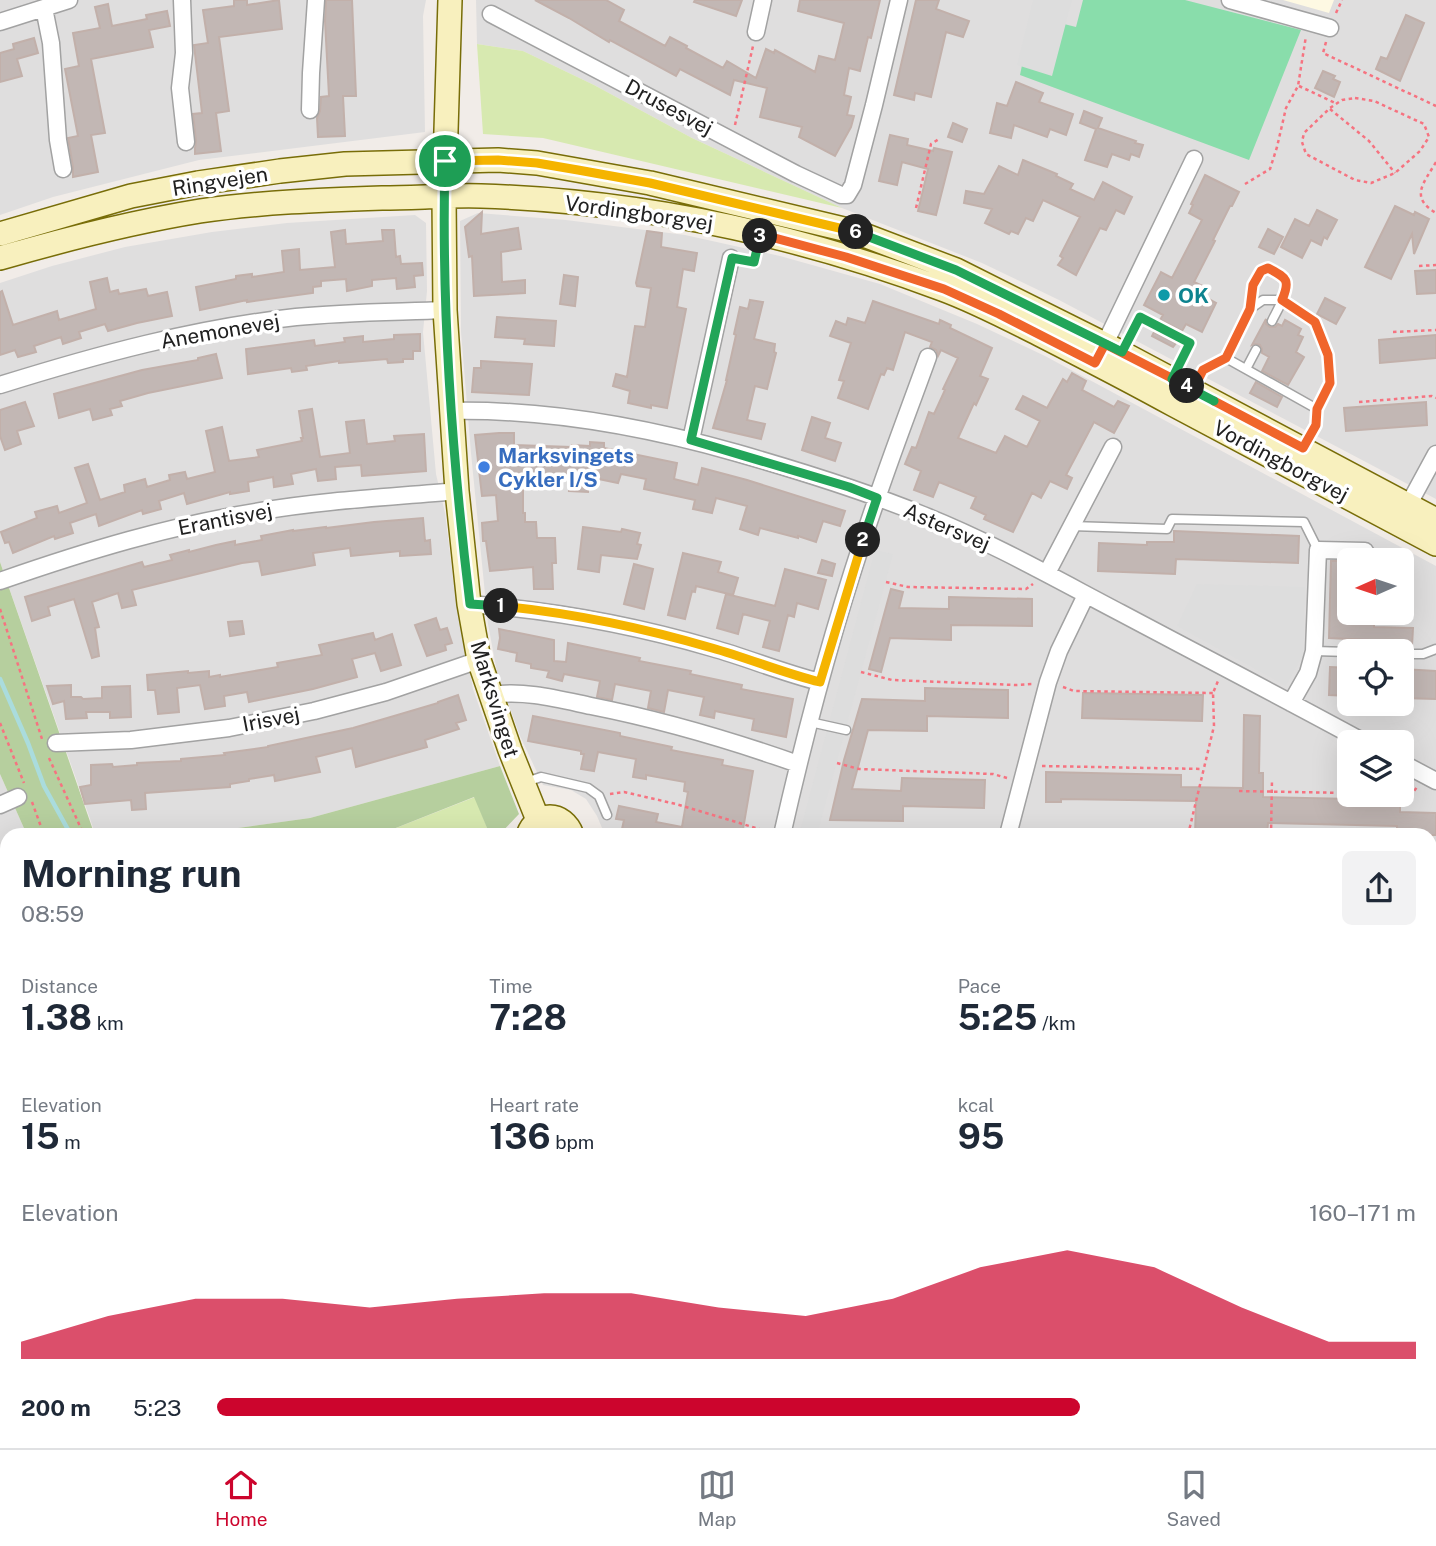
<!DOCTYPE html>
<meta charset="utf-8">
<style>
body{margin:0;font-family:"Public Sans",sans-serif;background:#f2f2f3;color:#1f2937;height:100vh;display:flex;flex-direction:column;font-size:26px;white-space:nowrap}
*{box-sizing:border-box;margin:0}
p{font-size:23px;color:#747a83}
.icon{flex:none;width:38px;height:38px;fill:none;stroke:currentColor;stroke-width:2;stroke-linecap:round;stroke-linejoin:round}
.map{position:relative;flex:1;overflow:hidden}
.side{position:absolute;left:0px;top:828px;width:1437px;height:621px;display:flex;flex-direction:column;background:#fff;border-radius:21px 21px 0 0;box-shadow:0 7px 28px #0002}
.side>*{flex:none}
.needle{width:46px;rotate:267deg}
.controls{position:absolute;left:1337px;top:548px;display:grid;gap:14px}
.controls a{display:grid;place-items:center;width:77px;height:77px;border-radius:10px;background:#fff;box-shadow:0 7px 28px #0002;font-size:35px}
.pin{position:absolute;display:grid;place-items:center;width:60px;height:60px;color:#fff;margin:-30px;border:4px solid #fff;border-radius:50%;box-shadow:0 2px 7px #0007}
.km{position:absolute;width:35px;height:35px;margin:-18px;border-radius:50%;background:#222;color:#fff;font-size:19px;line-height:35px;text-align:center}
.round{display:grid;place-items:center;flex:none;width:74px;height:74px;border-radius:10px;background:#f2f2f3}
.overview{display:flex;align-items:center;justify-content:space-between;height:119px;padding:0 21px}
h1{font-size:38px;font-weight:700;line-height:52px}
.stats{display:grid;grid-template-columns:repeat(3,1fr);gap:10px;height:119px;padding:7px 21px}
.stats div{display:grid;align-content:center}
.stats b{font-size:35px;font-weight:700}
.stats small{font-size:19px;font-weight:400}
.stats p{font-size:19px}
.chart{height:196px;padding:14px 21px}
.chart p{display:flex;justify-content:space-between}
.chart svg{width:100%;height:126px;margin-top:7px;fill:#cc052d;opacity:.7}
ul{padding:0 21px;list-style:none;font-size:23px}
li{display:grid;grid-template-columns:112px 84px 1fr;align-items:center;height:52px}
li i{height:18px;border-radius:9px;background:#cc052d}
.tab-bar{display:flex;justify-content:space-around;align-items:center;height:98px;border-top:2px solid #e0e1e3;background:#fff;font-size:19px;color:#747a83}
.tab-bar a{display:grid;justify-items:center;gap:4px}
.tab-bar .selected{color:#cc052d}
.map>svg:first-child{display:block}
</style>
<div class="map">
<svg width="1436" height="1448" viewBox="0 0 1436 1448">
<rect width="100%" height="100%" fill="#f1ece8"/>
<path fill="#dfdede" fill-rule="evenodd" d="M0,0H426L423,16L425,132L199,160L53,197L0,215Z
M476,0H1436V499L1059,300L982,263L842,208L692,138L594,85L523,51L477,44Z
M478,213L566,220L685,235L780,256L880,284L977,324L1045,356L1436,566V1085L1430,1082V835H605L597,816L586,799L571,790L543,785L520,736L497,672L488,624L471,453L461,332L460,221ZM1349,560H1402V612H1349ZM1349,651H1402V704H1349ZM1349,742H1402V794H1349Z
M415,215L426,223L427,291L423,332L436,474L445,513L453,578L473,689L500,766L310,818L189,835L95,833L0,562V283L52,266L125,247L212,232L287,223Z
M0,774L27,835H7V1442H256L258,1448H0Z
M1436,1263V1448H883L881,1442H1430V1265H1435Z"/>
<path fill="#fef9e3" d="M1283,0H1334L1329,13Z"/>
<path fill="#d7e9b0" d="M477,44L523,51L594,85L692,138L842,208L543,138L483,134Z
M475,797L490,835H378Z
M7,1084V1115L0,1118V1086Z
M355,1442H552L535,1448H358Z
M718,1442H829L831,1448H712Z"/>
<path fill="#b6cf9e" d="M0,562L94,833L101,835H27L0,774Z
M500,766L519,814L499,835H490L474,797L378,835H189L310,818Z
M7,1115V1155L0,1158V1118Z
M256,1442H355L358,1448H258Z
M552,1442H718L712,1448H535Z"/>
<path fill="#cdf8c7" d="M1430,1082L1436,1085V1239L1430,1238Z
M7,1268V1344L0,1347V1271Z
M62,1442H187L189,1448H45Z"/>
<path fill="#89ddab" d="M1083,0H1185L1301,30L1249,160L1020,75L1032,16L1076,27Z"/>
<path fill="#ddd" d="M1033,0H1072L1052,76L1017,65Z
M875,550L893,554L817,835H799Z
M1197,584L1305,587L1303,655L1286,686L1177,626Z"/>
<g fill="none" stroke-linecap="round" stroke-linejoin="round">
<path stroke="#aadcdd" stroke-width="4.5" d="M0,679L28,743L44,786L71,835
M331,1442L333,1448
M730,1448L736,1442"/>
</g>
<path fill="#c2b7b4" stroke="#c2b0aa" stroke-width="2" d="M234,0H247V5L279,0L282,29L219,37L229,111L216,113L221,151L195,154V148L196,141L193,114L202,113L194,45L208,43L203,10L234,6Z
M326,0H352L356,96H343L345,136L318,137L317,118L320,111L321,97L329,96L325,21Z
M535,0H606L624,10L619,21L665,46L670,37L687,46L686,48L723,68L727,61L756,78L766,49L774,53L775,50L815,72L819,56L835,60L844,23L798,11L800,0H880L871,38L868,37L860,71L849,68L844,95L851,97L847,115L854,116L851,127L835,156L799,137L802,127L760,117L767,88L734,80L730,95L680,69L676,76L610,40L609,42L569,18Z
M695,0H742L736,16L694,2Z
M916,0H939L936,9L969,21L963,37L946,32L931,97L915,93L914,100L894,95Z
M108,4L112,26L147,19L146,15L167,11L170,26L149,30L153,47L91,59L105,133L91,135L98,172L73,177V167L68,138L78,136L65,69L79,66L73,33L100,28L95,7Z
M1406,15L1424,23L1400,81L1376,69L1381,57L1387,59Z
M34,38L38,53L17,59L22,76L0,82V53L14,49L13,44Z
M1323,71L1335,76L1333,79L1340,82L1334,97L1315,88Z
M1016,82L1043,93L1039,102L1073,114L1066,135L1050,129L1047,137L1014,125L1011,138L990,133L997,103L1007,106Z
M1084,111L1102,118L1098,128L1136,141L1135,143L1143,145L1139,157L1131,154L1129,160L1112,154L1107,167L1085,160L1096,129L1080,123Z
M953,123L967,129L962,142L948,137Z
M890,135L908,139L907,145L933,151L934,148L952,152L936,215L918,211L928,169L902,162L897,185L879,181Z
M1023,160L1057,174L1056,176L1073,184L1070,189L1094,200L1103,182L1132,197L1124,214L1116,210L1106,230L1100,228L1076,275L1058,265L1063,258L1060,256L1080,217L1043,200L1033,221L1026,218L1018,234L1011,231L1009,234L985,223L992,209L964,203L966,191L984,194L999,166L1018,175Z
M1205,175L1239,192L1232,206H1230L1213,240L1215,241L1194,282L1209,289L1205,297L1216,303L1202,332L1186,324L1182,331L1160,320L1163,315L1144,305L1161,272L1172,278L1202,220L1189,213L1193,205L1191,204Z
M1395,206L1414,215L1415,212L1429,219L1414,254L1412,234L1391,279L1365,267Z
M1317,210L1337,220L1327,239L1324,237L1321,245L1311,240L1302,258L1281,247L1295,219L1309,226Z
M482,212L481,234L518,228L521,249L501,252L502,282L525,280V293L474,296L472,256L469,257L465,227Z
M1268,229L1283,237L1274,254L1259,247Z
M345,230L346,244L383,241L382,230H394L396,257L400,256L401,264L422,263L423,275L414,276L415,287L397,289L396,278L372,280V286L347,291L346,279L321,281V286L313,287V293L247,302V300L200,310L196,287L236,279V276L252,274V277L284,272L282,251L299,249L300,270L335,267L331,232Z
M647,231L662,233L661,247L697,253L694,271L683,269L677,307L686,309L667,408L651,405V408L628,403L630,391L613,386L616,374L627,377L635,326L645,327L651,288L637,286L636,283Z
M1436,270V293L1417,294L1415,271Z
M564,275L578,277L575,306L560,304Z
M107,278L110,292L118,290L119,294L146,289L148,296L167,292L172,316L137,323L108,331L105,324L79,332L81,338L63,344L61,337L34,346L36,352L18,357L15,350L0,355V292L2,291L13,325L57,311L59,320L96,309L90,282Z
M1325,298L1345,308L1336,324L1317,314Z
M750,300L763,302L754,339L775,344L774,352L776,353L767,389L755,386L747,420L765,424L761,439L713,428L727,380H726L736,335L734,334L740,307L748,309Z
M873,301L939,324L940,320L951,325L950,328L992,348L980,376L988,379L976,405L974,403L958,438L996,453L1005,436L1027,447L1040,421L1016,409L1023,396L1047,408L1063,379L1067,382L1072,373L1086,381L1082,390L1114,407L1118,401L1129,406L1114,433L1094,422L1066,475L1072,478L1067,489L1050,481L1041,498L1032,493L1013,532L984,519L986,515L971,508L976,497L939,482L933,497L914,490L921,471L905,464L912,447L916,448L929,412L934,414L945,390L943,389L958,358L941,350L938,356L936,350L930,347L932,342L905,332L893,370L887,368L884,375L881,374L868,409L838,398L844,381L839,380L851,343L830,336L836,321L846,325L848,318L865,323Z
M497,317L556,321L554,346L524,344L525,339L495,337Z
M1266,319V324L1270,327H1275L1278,324L1282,326L1285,320L1301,329L1298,335L1303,337L1296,352L1304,357L1288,385L1262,371L1269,357L1262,353V349L1260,345L1255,344L1252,345Z
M1154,332L1176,343L1173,347L1152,336Z
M420,334V351H413V359H403V362L388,363L387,359L339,363V361L306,366L307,370L292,372L291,368L248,374L246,349L314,340L315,346L345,342L344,338L363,336V342L394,339V335Z
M1436,335V358L1380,363L1379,340Z
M216,354L222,378L148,393L120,401L122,406L110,409L112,415L93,420L90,409L59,418L54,394L142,370L198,360V358Z
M481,361L532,364L529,395L472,392L474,368H481Z
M1256,382L1282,397L1277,407L1250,393Z
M25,402L34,426L17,431L21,444L5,450L0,436V410Z
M1426,402L1427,425L1346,431L1344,408Z
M312,409L320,457L350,453L346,422L364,420L367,444L395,441L394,436L424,434L426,471L362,476L361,465L335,467L336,479L318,481L316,469L291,474L293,484L274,487L273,477L248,482L249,491L230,494V492L187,504L184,493L159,501L161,509L143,514L142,510L99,526L96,514L70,523L73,533L55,539L54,536L13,553L9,542L5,543L1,532L37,518L35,512L57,506L59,513L87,503L75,468L88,464L100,500L125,492L124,485L145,479L147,487L170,480L169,475L185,472L187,479L215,472L206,431L222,427L229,461L259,457L257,450L302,441L301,438H303L299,411Z
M812,417L830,423L825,438L841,443L835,461L802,450Z
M499,433H514V445L572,447V445L590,446V442L604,443V448L677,463L674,479L698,485L702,468L747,480L845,511L840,526L823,521L816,542L798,536V538L760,528L758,535L740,529L747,506L716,498L712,513L693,509L695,500L644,489L646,479L621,474L618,483L589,477L588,492L569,491L570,476H536V483H523V513H525V522H536L537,538H555L556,563H552L553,589H534L533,567L490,571L486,541H483L482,523L498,521L496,495L482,496L475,435Z
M423,518L425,541L430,540L431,554L400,556V551L351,556L350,548L313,553L315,565L262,575L259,561L242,563L132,590L136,605L122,608L118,593L92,602L99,627L95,628L99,656L92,658L74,599L48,607L50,615L32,621L25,597L142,562L144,567L172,560L170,555L189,550V552L216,545L235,541V545L262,540L261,536L293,530V531L326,527V528L374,522Z
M583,527L621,532L622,529L640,533L637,544L641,545L637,559L601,555L599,572L578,569Z
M1174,531L1299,536L1298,563L1176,559L1175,574L1098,571L1099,543L1147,545V542H1174Z
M683,553L721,562L718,572L738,578L733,595L696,586L695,592L692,591L685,619L668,615Z
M822,560L835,564L832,576L818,573Z
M1331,561H1349V612H1374V627L1413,628L1412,646L1370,644V640L1329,638Z
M634,564L653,569L644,609L624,604Z
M785,569L826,580L818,609L797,603L794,617L788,615L779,651L763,647L770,621L743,614L738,634L717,628L726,594L775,606Z
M891,589L903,592L899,608L949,609V597L1032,599V626L951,625V640L890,638L881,672L869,669Z
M436,618L440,630L447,628L452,643L445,645L446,650L427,656L415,625Z
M242,621L244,634L230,636L228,622Z
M499,629L554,640V661L566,662L568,643L640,658L639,661L691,671L690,674L742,685L741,689L793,699L786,737L752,730L754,719L715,711L714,718L700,715L704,697L668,690L664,712L648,708L651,691L615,684L612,700L597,697L600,681L564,674L562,681L547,677L549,671L531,668V664L516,661L517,653L498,649L500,638Z
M373,633L375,640L392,634L401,665L381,671L375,653L352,659L357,677L313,689L249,702L247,692L224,696L225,706L205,709L200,685L177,688L179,712L158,714L155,690H148L147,675L188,671V673L209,671V677L220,675V677L278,667L277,663L322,655L319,645Z
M1330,667L1349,668V696L1329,695Z
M1402,669L1436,671V699L1402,698Z
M71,685V697H81L83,699L102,698V687L130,686L131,717L110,718V712H86L87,718L66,719L64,701L53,704L47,686Z
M925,688L1008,690V718L927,716V731L868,730L852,789L901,791L902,778L985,780L984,808L903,806V821L830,820L844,760L862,699L925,701Z
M1083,693L1203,695L1202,721L1082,718Z
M458,695L466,720L456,723L459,729L425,740L427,747L356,767L352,748L316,757L320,772L275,781L274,775L249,779V781L230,784V787L145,793L146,809L132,810L131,800L85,804L80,787L91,785V765L112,764L113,767L137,765V763L181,761V759L225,755L224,753L268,747V746L353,728L394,716L438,703V702Z
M1244,715L1260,716L1259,773H1263V797L1400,800V812L1436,813V835H1397V826L1268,823L1267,835H1195L1196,801L1061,799V802H1046V772L1181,775V787L1243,788Z
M533,716L620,733V736L672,747L671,750L723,760L722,765L753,771L742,835H637V832L622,829L624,820L616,819L619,806L658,814L656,822L682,827L688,792L684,791L685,782L646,775V779L633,777L636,759L598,752L594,771L581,769L584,754H581V751L528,741Z"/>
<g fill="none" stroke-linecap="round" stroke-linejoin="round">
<g stroke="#a2a2a2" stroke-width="11">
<path id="lane" d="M1250,309L1253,285L1261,271L1268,268C1273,271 1281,274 1284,277C1293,286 1276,312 1272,321
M1123,350L1140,317L1190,343L1173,376
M1226,358L1317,409
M1246,369L1256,350
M1194,387L1203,370L1226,358L1250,309L1263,300H1282L1315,322L1328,355L1330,383L1317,409L1316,425L1303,448
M1071,526L1167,529L1172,519L1304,522L1318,550
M1314,651L1349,652
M1402,654H1423L1436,649
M810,722L846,730
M526,782L541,777L588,788L599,796L607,815
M1430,1288L1436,1291
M900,1442L901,1448
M1039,1448V1442
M1431,1448L1436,1391"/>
</g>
<g stroke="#a2a2a2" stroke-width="19">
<path id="street" d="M182,0L184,53L180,88L186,142
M1230,0L1330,28
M44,8L51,43L58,140L63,169
M491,14L796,174L841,195H847L853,185L874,105L899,0
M0,22L69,0
M756,32L763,0
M310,110L311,73L316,0
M1101,352L1194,159
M0,385C96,355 195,328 296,317C345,312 395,312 445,310
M451,411C548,409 645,427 737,453C800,471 862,490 923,515C991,542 1056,579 1121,613C1202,656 1283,698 1364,742
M691,440L731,258
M1404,513L1436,454
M1047,573L1113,447
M0,581C86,551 172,525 261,511C326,500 392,497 457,491
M469,604C551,610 633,625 712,648C748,658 783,673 820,682
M491,695C525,690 558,699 591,706C662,720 730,740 798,764
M1291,703L1308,673L1314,651L1318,550L1365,551
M56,743L131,740L229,728L314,711L386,692L479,660
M1402,763L1436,781
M0,805L18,797
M782,835C807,724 837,614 874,507C891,456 910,407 928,357
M1008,835L1048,682L1059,651L1086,595
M1430,922L1436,911
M0,1023L7,1020
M0,1178L7,1176
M0,1373L7,1370
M209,1442L211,1448
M1339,1442L1402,1448"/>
</g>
<g stroke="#786d08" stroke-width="26">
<path id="secondary" d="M450,0L444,196L445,310L457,491L469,604L479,660L510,750L538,820
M0,234L131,196L198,183L280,171L345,164L498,160L537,163L650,183L856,232L956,270L1122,353L1436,520
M0,258C66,239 132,222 200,211C261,202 321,200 382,198C415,198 448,195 481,196C638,201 795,234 942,289C975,301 1007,318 1039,334C1084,357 1129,380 1174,405C1261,452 1349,497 1436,544
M528,835C537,811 563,811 572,835
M0,1059L7,1056
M855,1442L857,1448"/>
</g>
<path stroke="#f67380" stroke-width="2.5" stroke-dasharray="3.5 3.5" stroke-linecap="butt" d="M1336,13L1342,0
M1326,42L1323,53L1436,106
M1299,86L1337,104
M1355,98L1374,101L1424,124L1429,137L1420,151L1395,173L1371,183L1355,180L1306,154L1302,142L1304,133L1330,108L1342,100Z
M1330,109L1369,141L1395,173
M735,125L753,46
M1436,162C1424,183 1409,197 1436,213
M1245,184L1270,169L1277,147L1286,108L1298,86L1306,36
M916,208L931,144L939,139
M745,261L754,262L757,251
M1419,266L1436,265
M1393,332L1436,330
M1359,402L1432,396L1436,398
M886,582L908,587L1026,589L1033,584
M0,609L42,739
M861,672L892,680L1016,685L1033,684
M1063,687L1074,691L1213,693
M0,723L24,783
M49,758L84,835
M837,763L859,769L993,774L1007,778
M1042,766L1203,769
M1239,791L1349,793
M610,794L624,792L676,804L766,831
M1402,794H1412L1417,787
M32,802L44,835
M1188,835L1214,726L1213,693L1218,681
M1271,835L1272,779
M0,1212L7,1209
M1430,1233L1436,1234
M0,1405L7,1403
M190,1442L193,1448
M878,1442L880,1448
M1244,1442H1258
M548,1448L567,1442
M952,1448V1442
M1200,1448L1204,1442"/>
<use href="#lane" stroke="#fff" stroke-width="8"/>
<use href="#street" stroke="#fff" stroke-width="16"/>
<use href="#secondary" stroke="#f8f0be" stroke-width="23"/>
</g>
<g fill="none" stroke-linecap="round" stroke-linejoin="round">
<g stroke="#fff" stroke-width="14">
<path id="split-1" d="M445,161C441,309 452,457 470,604L501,606"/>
</g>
<g stroke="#fff" stroke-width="14">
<path id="split-2" d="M501,606C572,613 644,628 712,648C748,658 783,673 820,682L863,540"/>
</g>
<g stroke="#fff" stroke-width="14">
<path id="split-3" d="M760,236L754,262L732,258L691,440L849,487L877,498L863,540"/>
</g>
<g stroke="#fff" stroke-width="14">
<path id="split-4" d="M760,236V234L846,257L944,289L999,314L1095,363L1105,344L1187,386"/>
</g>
<g stroke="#fff" stroke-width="14">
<path id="split-5" d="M1187,386L1193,390L1203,370L1226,358L1250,309L1253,285L1261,271L1268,268C1286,278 1291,279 1282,300L1315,322L1328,355L1330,383L1317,409L1316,425L1303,448L1214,401"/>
</g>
<g stroke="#fff" stroke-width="14">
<path id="split-6" d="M856,232L956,270L1122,352L1140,317L1190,343L1172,379L1214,401"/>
</g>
<g stroke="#fff" stroke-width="14">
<path id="split-7" d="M445,161L498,160L537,163L578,170L650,183L856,232"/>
</g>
<use href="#split-1" stroke="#22a559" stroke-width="9"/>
<use href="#split-2" stroke="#f5b400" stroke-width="9"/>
<use href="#split-3" stroke="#22a559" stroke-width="9"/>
<use href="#split-4" stroke="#f0652b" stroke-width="9"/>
<use href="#split-5" stroke="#f0652b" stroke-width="9"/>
<use href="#split-6" stroke="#22a559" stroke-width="9"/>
<use href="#split-7" stroke="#f5b400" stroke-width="9"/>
</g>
<circle fill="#0f9aa8" stroke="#fff" stroke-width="2.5" cx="1164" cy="295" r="7"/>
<circle fill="#3f7fe0" stroke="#fff" stroke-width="2.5" cx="484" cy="467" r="7"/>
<g text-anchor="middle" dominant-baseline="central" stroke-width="7" stroke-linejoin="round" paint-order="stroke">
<g font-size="21" fill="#212121" stroke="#fff">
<text transform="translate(669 107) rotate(28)">Drusesvej</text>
<text transform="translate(220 181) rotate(-9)">Ringvejen</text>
<text transform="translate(639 213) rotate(8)">Vordingborgvej</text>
<text transform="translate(220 331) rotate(-10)">Anemonevej</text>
<text transform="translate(1281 461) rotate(28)">Vordingborgvej</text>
<text transform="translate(225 519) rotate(-11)">Erantisvej</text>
<text transform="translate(947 527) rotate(23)">Astersvej</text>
<text transform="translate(495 699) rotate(73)">Marksvinget</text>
<text transform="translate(271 719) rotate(-11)">Irisvej</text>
</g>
<g font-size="21" font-weight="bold" fill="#0d838f" stroke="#fff" text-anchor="start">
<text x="1178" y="295">OK</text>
</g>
<g font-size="21" font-weight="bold" fill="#366cbe" stroke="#fff" text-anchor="start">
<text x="498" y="455">Marksvingets<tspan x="498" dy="24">Cykler I/S</tspan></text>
</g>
</g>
</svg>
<div class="controls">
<a><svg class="needle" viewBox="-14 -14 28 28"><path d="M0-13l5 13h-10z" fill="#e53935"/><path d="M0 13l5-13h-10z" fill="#747a83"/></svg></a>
<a><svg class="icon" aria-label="locate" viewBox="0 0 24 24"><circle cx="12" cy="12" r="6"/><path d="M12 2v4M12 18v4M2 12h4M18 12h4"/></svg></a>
<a><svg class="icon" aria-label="layers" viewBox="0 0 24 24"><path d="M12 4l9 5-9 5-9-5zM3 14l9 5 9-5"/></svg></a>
</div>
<div class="pin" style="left:445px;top:161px;background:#1e9e55"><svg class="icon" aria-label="arrive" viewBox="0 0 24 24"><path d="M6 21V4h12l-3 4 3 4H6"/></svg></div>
<b class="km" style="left:501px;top:606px">1</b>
<b class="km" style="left:863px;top:540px">2</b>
<b class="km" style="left:760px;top:236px">3</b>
<b class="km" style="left:1187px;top:386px">4</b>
<b class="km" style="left:856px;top:232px">6</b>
<section class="side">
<div class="overview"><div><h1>Morning run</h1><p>08:59</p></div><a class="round"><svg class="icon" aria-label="share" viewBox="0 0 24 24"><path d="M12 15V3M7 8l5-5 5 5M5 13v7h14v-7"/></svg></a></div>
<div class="stats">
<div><p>Distance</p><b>1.38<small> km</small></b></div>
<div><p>Time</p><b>7:28</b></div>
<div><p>Pace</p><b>5:25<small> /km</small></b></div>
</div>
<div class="stats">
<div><p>Elevation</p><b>15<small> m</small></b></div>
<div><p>Heart rate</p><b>136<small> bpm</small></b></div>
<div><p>kcal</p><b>95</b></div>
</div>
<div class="chart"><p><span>Elevation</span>160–171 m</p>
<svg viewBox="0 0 160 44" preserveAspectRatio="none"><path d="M0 44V38L10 29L20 23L30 23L40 26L50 23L60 21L70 21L80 26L90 29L100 23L110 12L120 6L130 12L140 26L150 38L160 38V44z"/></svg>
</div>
<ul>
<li><b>200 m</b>5:23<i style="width:72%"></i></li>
</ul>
</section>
</div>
<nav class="tab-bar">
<a class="selected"><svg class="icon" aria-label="home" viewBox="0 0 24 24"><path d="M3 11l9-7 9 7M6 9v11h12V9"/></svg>Home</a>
<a><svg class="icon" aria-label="map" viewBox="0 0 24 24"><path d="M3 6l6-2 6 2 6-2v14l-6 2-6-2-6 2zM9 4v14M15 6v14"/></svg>Map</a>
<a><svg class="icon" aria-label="saved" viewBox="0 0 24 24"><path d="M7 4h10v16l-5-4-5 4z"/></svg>Saved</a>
</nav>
